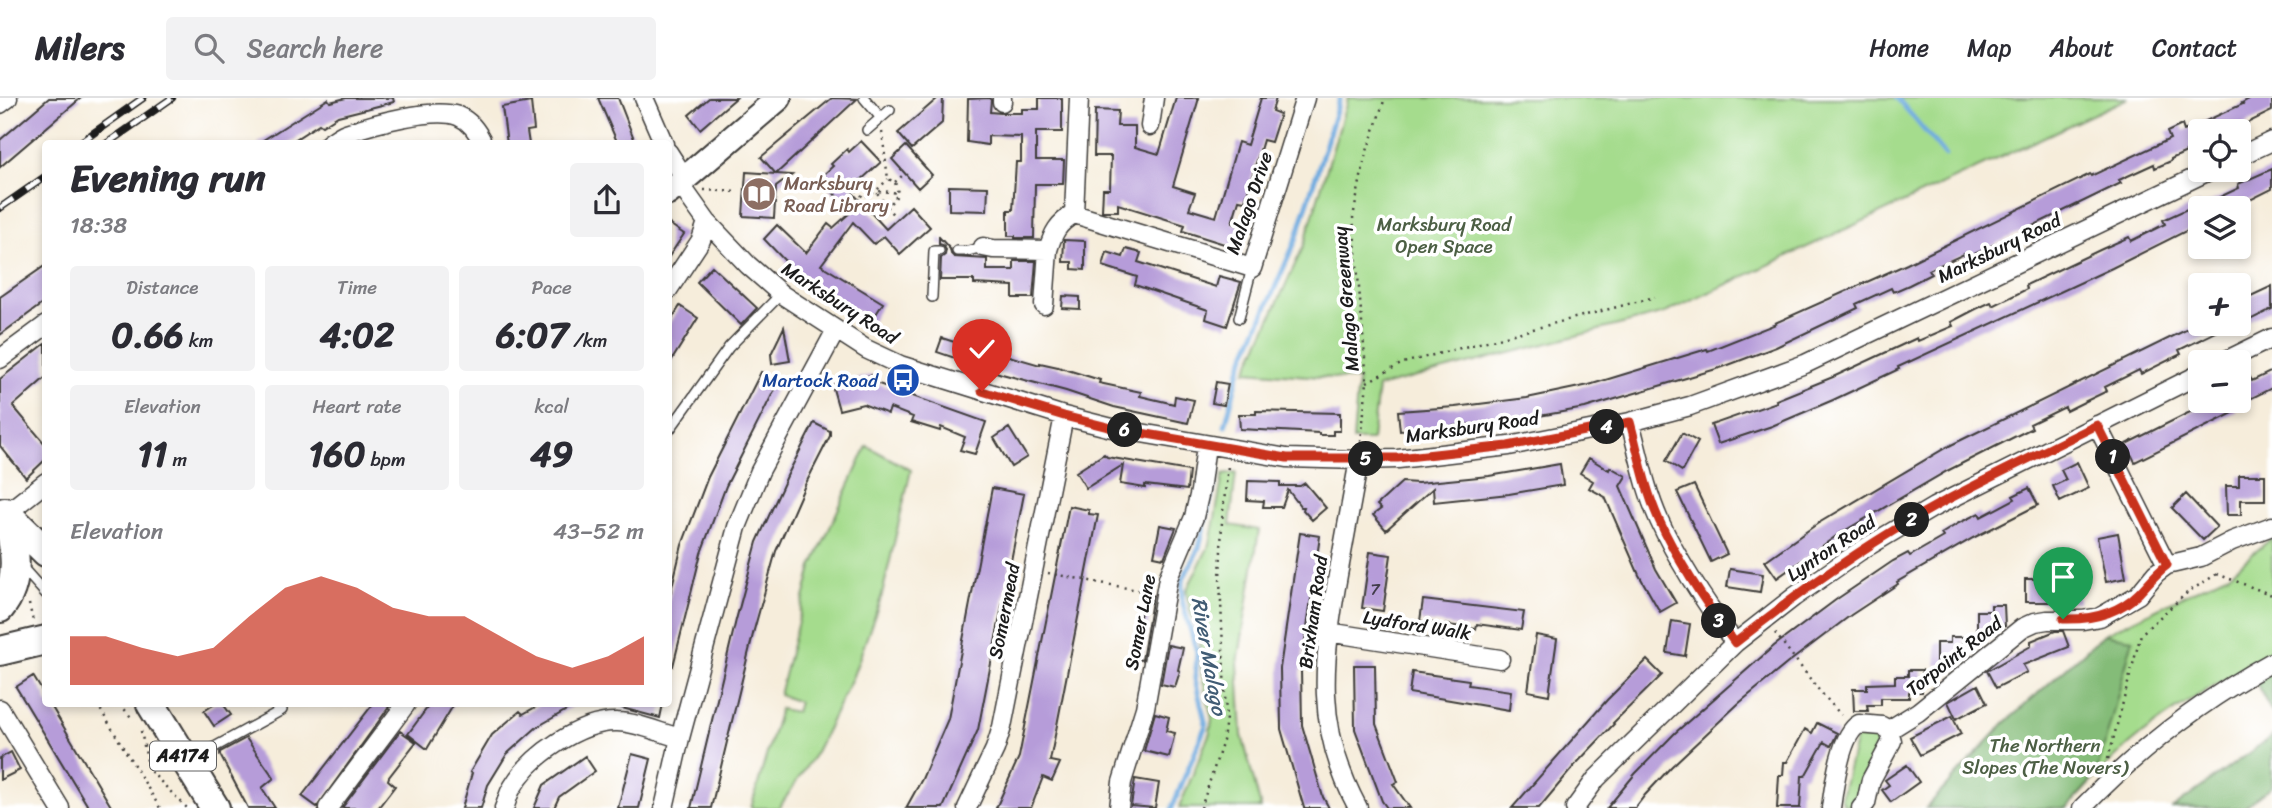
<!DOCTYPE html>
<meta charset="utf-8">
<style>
body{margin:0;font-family:Sriracha,sans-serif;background:#f2f2f3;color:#2b2b33;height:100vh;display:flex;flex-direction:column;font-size:26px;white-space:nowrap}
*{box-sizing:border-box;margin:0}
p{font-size:23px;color:#7c7c81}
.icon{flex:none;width:38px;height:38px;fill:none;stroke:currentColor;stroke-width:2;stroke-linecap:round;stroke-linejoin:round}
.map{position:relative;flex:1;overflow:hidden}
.drawer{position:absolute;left:42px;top:42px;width:630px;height:567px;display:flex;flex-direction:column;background:#fff;border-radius:7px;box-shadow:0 4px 10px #0003}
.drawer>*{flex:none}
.fabs{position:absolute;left:2188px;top:21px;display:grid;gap:14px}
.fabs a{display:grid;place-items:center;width:63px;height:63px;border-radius:7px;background:#fff;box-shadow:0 4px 10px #0003;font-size:35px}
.pin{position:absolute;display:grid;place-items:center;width:60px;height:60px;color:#fff;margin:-72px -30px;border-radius:50% 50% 50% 0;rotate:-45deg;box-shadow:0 0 7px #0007}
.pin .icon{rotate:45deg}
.km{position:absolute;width:35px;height:35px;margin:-18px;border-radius:50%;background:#222;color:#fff;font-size:19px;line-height:35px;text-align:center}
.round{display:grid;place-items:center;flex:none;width:74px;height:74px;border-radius:7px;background:#f2f2f3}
.head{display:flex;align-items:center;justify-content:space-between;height:119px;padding:0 28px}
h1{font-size:38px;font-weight:700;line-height:52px}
.stats{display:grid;grid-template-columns:repeat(3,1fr);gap:10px;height:119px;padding:7px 28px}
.stats div{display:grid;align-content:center;border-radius:7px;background:#f2f2f3;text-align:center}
.stats b{font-size:35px;font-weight:700}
.stats small{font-size:19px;font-weight:400}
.stats p{font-size:19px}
.chart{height:196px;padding:14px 28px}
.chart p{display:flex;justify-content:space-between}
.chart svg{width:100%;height:126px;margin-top:7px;fill:#c8321e;opacity:.7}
header{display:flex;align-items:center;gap:42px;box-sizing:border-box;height:98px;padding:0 35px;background:#fff;border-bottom:2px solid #e1e1e2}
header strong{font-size:33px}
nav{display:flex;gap:38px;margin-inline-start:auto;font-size:24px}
.search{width:490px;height:63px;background:#f2f2f3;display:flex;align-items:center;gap:18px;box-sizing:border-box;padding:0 24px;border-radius:7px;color:#7c7c81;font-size:26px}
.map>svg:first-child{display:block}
</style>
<header>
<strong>Milers</strong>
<div class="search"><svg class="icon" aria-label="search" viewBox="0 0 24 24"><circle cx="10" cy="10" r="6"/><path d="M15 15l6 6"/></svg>Search here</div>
<nav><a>Home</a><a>Map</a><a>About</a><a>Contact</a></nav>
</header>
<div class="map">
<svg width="2272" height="710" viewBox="0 0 2272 710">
<rect width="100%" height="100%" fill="#fff"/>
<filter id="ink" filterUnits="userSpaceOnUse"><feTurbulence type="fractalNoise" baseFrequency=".0143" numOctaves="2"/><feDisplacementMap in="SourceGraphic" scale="14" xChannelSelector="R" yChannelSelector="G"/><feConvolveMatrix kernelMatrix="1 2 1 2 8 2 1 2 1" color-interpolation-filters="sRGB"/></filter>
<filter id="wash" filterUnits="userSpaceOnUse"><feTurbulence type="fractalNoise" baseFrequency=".00686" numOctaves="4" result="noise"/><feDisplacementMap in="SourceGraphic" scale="28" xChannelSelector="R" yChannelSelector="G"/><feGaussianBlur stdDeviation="1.57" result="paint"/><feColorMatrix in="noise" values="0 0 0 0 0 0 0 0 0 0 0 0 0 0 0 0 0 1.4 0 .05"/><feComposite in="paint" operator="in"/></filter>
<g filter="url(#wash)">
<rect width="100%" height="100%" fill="#f6eddb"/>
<path fill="#a5dc8d" stroke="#607c54" stroke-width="2" d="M1348,0H2128L1665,215L1378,289L1372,342H1353L1358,282L1246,273L1304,147Z
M867,348L911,372L882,497L853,578L816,654L779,710H751L780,611L796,614L799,604L779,597L812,469Z
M1236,375L1230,427L1259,432L1238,565L1242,637L1261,710H1179L1210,634L1212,621L1202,577L1199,531L1191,516L1186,493L1210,446L1223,377Z
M2272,440V553C2228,580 2181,605 2140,638C2113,659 2090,685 2067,710H1926L2005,625L2104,536L2229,476Z
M1874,633L1883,642L1860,703L1855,708L1844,707L1841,700L1842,695L1856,640L1861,635Z"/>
<path fill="#84bc78" stroke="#506c4a" stroke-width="2" d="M2104,536L2133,541L2096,678L2067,710H1926L2005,625Z
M2272,574V615L2255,583Z
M2272,638V688L2243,710H2173Z"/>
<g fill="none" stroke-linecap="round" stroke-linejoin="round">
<path stroke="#6eabe0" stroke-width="5" d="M1897,0L1945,57
M1225,328L1241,267L1296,142L1340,0
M1172,710L1206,627L1195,581L1197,554L1182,503V483L1199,450L1218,370"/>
</g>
<g id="blocks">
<path fill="#b69cd9" d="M49,0H81L0,69V42Z
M346,0H393L394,4L338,18L322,28L319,26L288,46H257L328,1L330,4Z
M598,0H618L636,46H618Z
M709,0H736L700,31L689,17Z
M832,0L857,1L776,76L761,59Z
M938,0H943L942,25L912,51L898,35Z
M989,0L991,2L990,14L1001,15H1022V11H1039V0H1062V34H1036V62H1064L1063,86H1035L1034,140H1015V138H1008V112H1013L1016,64H1021V39L988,38V47L967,44L968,1Z
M1176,0H1199L1173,88L1195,95L1189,111L1216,119L1238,44L1247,47L1261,0H1276L1272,13L1280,16L1271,44L1263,42L1245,103L1239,102L1232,125L1246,129L1240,151L1183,133L1185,127L1118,106V113H1102L1103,91H1110L1111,58H1094L1095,12L1118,13L1117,28H1135V49L1159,56Z
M2251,0H2272V13L2231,33H2200V43L2191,47L2193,51L2171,61V63L2155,70L2154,66L2119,82L2121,85L1981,153L1966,160L1964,156L1929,172L1931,176L1909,187L1893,194L1891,190L1856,206L1858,210L1776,249L1723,269L1585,310L1516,322L1400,333L1398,313L1455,309L1527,300L1589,287L1707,251L1708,253L1776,226L1775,225L1907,166L2090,76L2091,78L2170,41L2167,34L2182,27L2184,33L2243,6L2242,5Z
M531,4L534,32L527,33L529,46H507L502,9Z
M861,43L881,64L850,92L886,131L911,108L930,129L900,156L884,138L874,146L853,124L821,167L883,205L871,224L859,217L861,215L824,194L786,164L764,141L777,127L806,155L828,126L833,130L851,114L820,80L833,68L831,66L847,51L849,54Z
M906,48L932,77L918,90L892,61Z
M2272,71V91L2234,110H2200V126L2112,170L1898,269L1899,271L1833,302L1772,328L1718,346L1711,327L1777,304L1776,302L1833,279L1917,240L1918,243L1953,228L1951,224L1976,211L1991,204L1993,208L2027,191L2026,187L2102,151L2129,139L2131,143L2165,126L2163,122L2200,105V109L2222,98L2239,90L2238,86Z
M746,74L792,77L776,89L774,120L743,118Z
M949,88L988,89L987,113L949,112Z
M668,125L684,136L668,160Z
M939,139L950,151L951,156L954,159L987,161V172H1014V163H1036L1033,200H1013V188L974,186V182H940L941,160L945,157L946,152L943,147L939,146Z
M1064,142L1085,143V172L1072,171V164H1063Z
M1126,151L1141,155L1138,164L1216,189L1219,178L1241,184L1227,228L1206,221L1208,212L1135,187L1137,179L1103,168L1107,154L1123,159Z
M46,167V203L0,237V199Z
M712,168L757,210L741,227L697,184Z
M2272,188V211L2238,228V204Z
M1063,198L1080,199V211L1062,210Z
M680,208L698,220L668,268V227Z
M2198,226H2232L2179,252L2181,256L2141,276L2139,272L2105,289L2107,293L2082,305L2066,313L2065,309L2030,326L2032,330L1947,373L1839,436L1777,480L1765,463L1817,426L1947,349Z
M784,229L790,263L772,266L771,256Z
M942,240L991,256L992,253L1040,267V265L1058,269L1100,282L1099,285L1141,294L1140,298L1174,306L1175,298L1194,302L1188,325L1114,309L1066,293L1002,276L937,254Z
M46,245V279L13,308L46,347V361L26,380L0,348V281Z
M2272,273V290L2238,307V285L2250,279L2252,283Z
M761,274L779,283L726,388L701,455L673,568L668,567V505L682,447L708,379Z
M872,277L873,284L986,324L975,356L960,352L965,339L941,329L940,333L911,324L913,319L890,310L888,316L863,306L839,312L832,287Z
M1216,284L1228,286L1224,307L1212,305Z
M2212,303H2232L2237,313L2135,364L2126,346Z
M1256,313L1340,315V333H1333V337H1319V335L1240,331L1239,316H1256Z
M814,325L830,333V338L805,387L776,453L754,532L711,710H691L736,522L757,444L787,378Z
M1009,330L1027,359L1011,369L994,340Z
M1682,335L1698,344L1682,373L1666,363Z
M1104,356L1107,359L1189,373L1187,392L1145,387V390L1120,386L1123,367L1086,390L1076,374Z
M1589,360L1609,372L1610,369L1626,378L1620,388L1656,471L1676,505L1660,514L1639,477L1605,399L1589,390L1593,383L1580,375Z
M2077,364L2089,390L2060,404L2053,388L2066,382L2061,372Z
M1560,366L1563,387L1509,396L1434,404L1433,390L1386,432L1373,417L1381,411L1377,407L1402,384L1418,385L1489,378Z
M2239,377H2265V402H2241V417H2227L2226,388H2239Z
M1248,383L1280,384V388H1300L1305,385L1326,410L1312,422L1303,412L1304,409H1301L1288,392L1282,409H1263L1264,403L1247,402Z
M1694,387L1727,456L1711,464L1677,394Z
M992,390L1024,396L978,632L943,710H906L922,681L948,621Z
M2029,390L2038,407L1973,440L1897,484L1898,486L1851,517L1789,564L1738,606L1671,669L1645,697L1635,710H1607L1635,676L1675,635L1774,548L1837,501L1893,463L1908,455L1910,458L1943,439L1941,436L1959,425L1979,415L1981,419L2015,401L2013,398Z
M2186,396L2217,429L2203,442L2172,410Z
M1069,408L1089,412V416L1098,417L1050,663L1060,665L1052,683L1043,679L1031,710H996L1019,659Z
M1160,427L1176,430L1164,460L1154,458Z
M1300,435L1320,438L1301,571L1302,627L1323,699L1329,710H1304L1281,631L1280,570Z
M2118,435L2126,480L2106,484L2097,439Z
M1370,454L1391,457L1383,513L1362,510Z
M1730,471L1763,476L1760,494L1727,489Z
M2025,481H2078V504H2025Z
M1145,495L1153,497L1142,562L1131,560Z
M1423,502L1524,514L1521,532L1477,526L1476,531L1420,523Z
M1991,507H2004L2005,528L1991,529V535H1977V513H1991Z
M1672,523L1690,526L1685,558L1667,555Z
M2055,533H2063L2069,549L2023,567L2027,574L1996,590L1987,573L2031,548V543Z
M1536,537L1557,541L1549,597L1528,593Z
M1950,539H1963L1964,561H1950V567H1936V545H1950Z
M1168,547L1183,550L1178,572L1180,573L1175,589L1161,586Z
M1647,562L1662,577L1613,625L1614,626L1575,667L1539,710H1512L1607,602Z
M1354,567H1375L1376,626L1398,684L1393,686L1410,710H1387L1382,703L1355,631Z
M1908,572H1922V594H1909V600H1881V607H1867L1868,613H1854L1853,591H1867V586L1895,585V578H1908Z
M1412,574L1469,582L1468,587L1511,593L1509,612L1409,595Z
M33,578L46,599V606H50L112,710H89L16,589Z
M1978,587L1987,605L1956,621L1948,604Z
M215,606H223L231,617L214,628L204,613Z
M373,606H385L389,609L317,709L302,698Z
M430,606H454L427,651L408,636Z
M541,606H577L537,629L507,656L488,687L481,710H462L472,675L470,674L492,637L520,613L523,616Z
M623,606H663L660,620L622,610Z
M1155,615L1169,619L1166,633L1175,635L1169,659L1144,653Z
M1952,618L1961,636L1920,657L1910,639Z
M1817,625L1837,635L1835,640L1831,648L1824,644L1805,678H1802L1800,710H1777L1779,677H1783L1784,664H1787L1805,631L1812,635Z
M400,633L416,644L389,679L388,682L395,688L378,710H342Z
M246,640L274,680L262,690L275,710H248L220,657V654Z
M11,654L20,672L0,682V660Z
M632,656L651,661L639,710H618Z
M585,658L595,673L559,699L554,710H534L544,687Z
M1907,667L1919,684L1891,704L1882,692L1889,687L1885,682Z
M1135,681L1159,685L1155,710L1131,708Z"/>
</g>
</g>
<g filter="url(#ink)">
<use href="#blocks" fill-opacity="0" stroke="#3d3b39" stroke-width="2"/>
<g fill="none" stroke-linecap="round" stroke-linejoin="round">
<g stroke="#3d3b39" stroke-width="12">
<path id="service" d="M864,0L881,20
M867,32L890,12
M957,153H968L983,149
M932,199L934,153H939
M1239,220L1252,170
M668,334L729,249L781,196
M21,468L46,496
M191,662L282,612"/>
</g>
<g stroke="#3d3b39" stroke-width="21">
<path id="minor" d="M644,0L664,46
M1002,4V0
M0,6L8,0
M1150,28L1154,0
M328,46C334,42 340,37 346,35C372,26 433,9 458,18C470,23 478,34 483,46
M668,54L686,82
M2238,59L2272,43
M680,86L707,124L748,167L781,196L866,251L900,267L1064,318L1112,330L1287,360L1359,362L1398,361L1509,348L1630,324L1690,308L1805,266L2211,72
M1074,116L1079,0
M983,149L993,151L1048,152C1053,135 1058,125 1074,116L1252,170L1305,0
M668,192L701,142L707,124
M1044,207L1048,152
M0,261L46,227
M2223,264L2272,240
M1630,324C1639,357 1645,391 1659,422C1679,466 1706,506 1735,545
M2097,327L2167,467
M7,415L46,384
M1328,534L1500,561
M0,611L60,710
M1889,632L1918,614L2022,530L2035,524L2047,522H2083L2100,519L2138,497L2156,475L2167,467L2201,459L2232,443L2272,428
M328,710L406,606
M504,710C507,704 508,696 512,690C530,658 580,623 617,624C637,624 660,635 680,640
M664,710L680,640L737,429L760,373L836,232
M967,710L995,651L1002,629L1064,318
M1119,710L1122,684L1145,610L1168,480L1194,419L1200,393L1206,347
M1358,710C1314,628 1323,564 1338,477C1345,439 1352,400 1359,362
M1575,710L1596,681L1735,545L1794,499L1860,453L1934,409L2200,276
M1831,710C1834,688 1840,637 1859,626L1882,628L1889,632
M1861,710L1866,705L1871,682L1892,643L1889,632
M2082,710C2138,652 2201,603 2272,564"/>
</g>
<g stroke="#3d3b39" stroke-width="28">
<path id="secondary" d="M668,95L779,0"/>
</g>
<g stroke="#3d3b39" stroke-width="32">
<path id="trunk" d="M5,414L46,454
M0,510C23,483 14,446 7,415
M0,553L46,542
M151,606L215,710"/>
</g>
<path stroke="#3d3b39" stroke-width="2.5" stroke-dasharray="2 5" stroke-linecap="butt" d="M882,34L888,81L895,84L898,95L894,102L886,108L876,93L888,81
M895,84L903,77
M704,92L738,94
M856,92L864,100C875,91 884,93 898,95
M877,118L886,108L895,119
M1367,284L1403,265L1655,199
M1361,344L1367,284L1353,119L1365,59L1385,0
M1048,475L1148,494
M2217,476L2272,497
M29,506L33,523
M1775,535L1818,591L1841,617
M97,606L160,710
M120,606L131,619
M141,633L149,672L187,710
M2108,661L2141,536L2188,494L2217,476L2215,472
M1201,710L1223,643L1226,620L1220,481L1222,422L1228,368"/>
<use href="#service" stroke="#fff" stroke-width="9"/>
<use href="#minor" stroke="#fff" stroke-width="18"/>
<use href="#secondary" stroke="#fff" stroke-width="24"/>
<use href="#trunk" stroke="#fff" stroke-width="28"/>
<g stroke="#1c1c1c" stroke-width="8">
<path id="rail" d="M78,46L143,0
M106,46L172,0
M0,110L46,78"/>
</g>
<use href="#rail" stroke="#fff" stroke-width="5" stroke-dasharray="16" stroke-linecap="butt"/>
</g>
</g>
<g fill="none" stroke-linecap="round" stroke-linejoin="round" filter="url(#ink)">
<g stroke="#fff" stroke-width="14">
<path id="route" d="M982,293L1064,318L1112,330L1287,360H1398L1508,348L1630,324C1639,357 1645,391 1659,422C1679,466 1706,506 1735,545C1798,495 1863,448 1934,409C1987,380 2043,354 2097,327L2167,467C2156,475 2149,485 2139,495C2118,516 2091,522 2063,521"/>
</g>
<use href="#route" stroke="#c8321e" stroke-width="9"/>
</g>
<defs>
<g id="library-disc" transform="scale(1.75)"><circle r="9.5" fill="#8d6e63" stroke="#fff"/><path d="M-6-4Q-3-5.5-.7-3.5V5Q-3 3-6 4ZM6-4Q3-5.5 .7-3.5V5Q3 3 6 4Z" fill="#fff"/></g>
<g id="bus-disc" transform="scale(1.75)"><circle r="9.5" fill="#1a4fb4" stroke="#fff"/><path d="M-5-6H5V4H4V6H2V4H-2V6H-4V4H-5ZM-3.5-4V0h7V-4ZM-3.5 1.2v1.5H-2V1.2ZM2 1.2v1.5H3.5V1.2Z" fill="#fff"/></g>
</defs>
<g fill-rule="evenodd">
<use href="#library-disc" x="759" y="96"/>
<use href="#bus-disc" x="903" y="282"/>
</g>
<g text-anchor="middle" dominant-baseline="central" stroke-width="7" stroke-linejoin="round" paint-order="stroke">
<g font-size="16" fill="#423c4b">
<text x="1375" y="491">7</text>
</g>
<rect fill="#fff" stroke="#606060" stroke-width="2" x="150" y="643.5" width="66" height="29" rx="5"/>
<g font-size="18" font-weight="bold" fill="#1c1c1c">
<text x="183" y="658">A4174</text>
</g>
<g font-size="19" fill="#785e54" stroke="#fff" text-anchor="start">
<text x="784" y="85">Marksbury<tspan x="784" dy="22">Road Library</tspan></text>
</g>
<g font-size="19" fill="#1c1c1c" stroke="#fff">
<text transform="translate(1249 105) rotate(-71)">Malago Drive</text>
<text transform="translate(1999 150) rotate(-26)">Marksbury Road</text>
<text transform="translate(1346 201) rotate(-95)">Malago Greenway</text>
<text transform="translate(840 205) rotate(33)">Marksbury Road</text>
<text transform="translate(1472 329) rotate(-8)">Marksbury Road</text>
<text transform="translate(1831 450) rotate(-34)">Lynton Road</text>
<text transform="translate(1004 513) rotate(-79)">Somermead</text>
<text transform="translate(1313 514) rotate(-82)">Brixham Road</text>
<text transform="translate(1140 524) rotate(-79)">Somer Lane</text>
<text transform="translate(1417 527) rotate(9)">Lydford Walk</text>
<text transform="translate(1954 558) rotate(-38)">Torpoint Road</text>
</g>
<g font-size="19" fill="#4c5f44" stroke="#fff">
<text x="1444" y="126">Marksbury Road<tspan x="1444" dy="22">Open Space</tspan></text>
<text x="2045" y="647">The Northern<tspan x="2045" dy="22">Slopes (The Novers)</tspan></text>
</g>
<g font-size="19" fill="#164399" stroke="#fff" text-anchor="end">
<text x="878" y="282">Martock Road</text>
</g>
<g font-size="21" font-style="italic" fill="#415c74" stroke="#fff">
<text transform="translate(1209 558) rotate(80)">River Malago</text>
</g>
</g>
</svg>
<div class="fabs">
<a><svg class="icon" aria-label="locate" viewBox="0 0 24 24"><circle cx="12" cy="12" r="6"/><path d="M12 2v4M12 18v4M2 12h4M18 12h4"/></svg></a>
<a><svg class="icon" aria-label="layers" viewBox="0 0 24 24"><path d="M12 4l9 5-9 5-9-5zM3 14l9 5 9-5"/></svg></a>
<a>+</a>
<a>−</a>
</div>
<div class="pin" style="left:2063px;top:521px;background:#1e9e55"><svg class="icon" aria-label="arrive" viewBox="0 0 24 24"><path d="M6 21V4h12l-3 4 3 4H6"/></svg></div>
<div class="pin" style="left:982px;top:293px;background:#d93025"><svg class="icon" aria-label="check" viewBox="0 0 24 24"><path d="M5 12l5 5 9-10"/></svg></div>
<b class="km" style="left:2113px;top:359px">1</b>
<b class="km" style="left:1912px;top:422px">2</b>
<b class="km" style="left:1719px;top:523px">3</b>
<b class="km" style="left:1607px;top:329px">4</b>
<b class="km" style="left:1366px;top:361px">5</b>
<b class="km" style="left:1125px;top:332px">6</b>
<section class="drawer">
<div class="head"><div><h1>Evening run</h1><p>18:38</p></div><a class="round"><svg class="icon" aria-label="share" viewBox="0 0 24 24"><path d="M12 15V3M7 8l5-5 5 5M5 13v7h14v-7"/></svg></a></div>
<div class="stats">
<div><p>Distance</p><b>0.66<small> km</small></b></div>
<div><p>Time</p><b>4:02</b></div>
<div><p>Pace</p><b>6:07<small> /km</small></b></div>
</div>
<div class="stats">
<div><p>Elevation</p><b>11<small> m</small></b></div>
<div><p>Heart rate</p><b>160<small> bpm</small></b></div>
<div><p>kcal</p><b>49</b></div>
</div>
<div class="chart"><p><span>Elevation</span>43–52 m</p>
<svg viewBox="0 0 160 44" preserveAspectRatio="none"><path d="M0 44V27L10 27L20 31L30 34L40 31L50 20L60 10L70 6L80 10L90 17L100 20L110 20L120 27L130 34L140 38L150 34L160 27V44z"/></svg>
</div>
</section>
</div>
